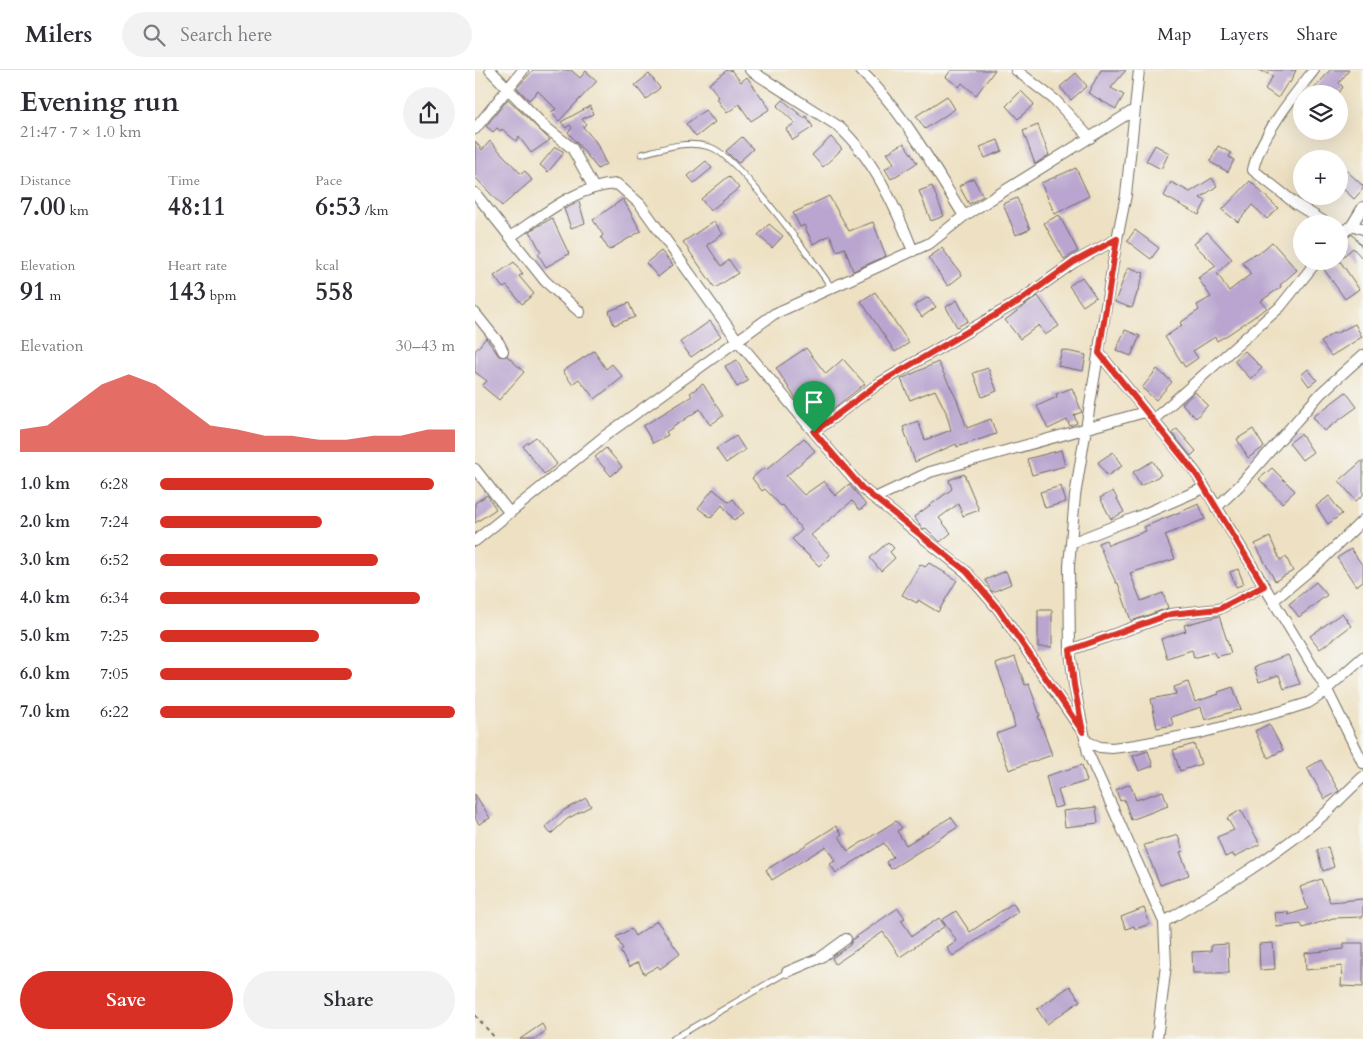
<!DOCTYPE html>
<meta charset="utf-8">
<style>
body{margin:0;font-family:Cardo,serif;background:#f2f2f3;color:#2b2b33;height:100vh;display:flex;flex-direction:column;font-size:19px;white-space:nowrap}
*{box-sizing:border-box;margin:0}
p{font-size:16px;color:#7c7c81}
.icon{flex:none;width:28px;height:28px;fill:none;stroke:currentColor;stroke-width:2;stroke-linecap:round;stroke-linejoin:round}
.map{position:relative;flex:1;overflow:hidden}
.sheet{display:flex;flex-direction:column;background:#fff;width:475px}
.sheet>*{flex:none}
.fabs{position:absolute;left:818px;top:15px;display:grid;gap:10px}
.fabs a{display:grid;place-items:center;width:55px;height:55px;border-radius:50%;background:#fff;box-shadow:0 5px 20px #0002;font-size:25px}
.pin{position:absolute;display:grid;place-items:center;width:42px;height:42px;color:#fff;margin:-51px -21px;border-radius:50% 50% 50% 0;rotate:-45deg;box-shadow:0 0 5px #0007}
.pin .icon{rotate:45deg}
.round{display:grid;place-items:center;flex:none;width:52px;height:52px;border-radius:26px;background:#f2f2f3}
.head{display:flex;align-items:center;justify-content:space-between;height:85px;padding:0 20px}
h1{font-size:28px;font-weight:600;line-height:38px}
.stats{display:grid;grid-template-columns:repeat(3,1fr);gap:8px;height:85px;padding:5px 20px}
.stats div{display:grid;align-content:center}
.stats b{font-size:25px;font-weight:600}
.stats small{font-size:14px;font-weight:400}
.stats p{font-size:14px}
.chart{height:140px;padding:10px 20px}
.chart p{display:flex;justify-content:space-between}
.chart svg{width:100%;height:90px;margin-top:5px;fill:#d93025;opacity:.7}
.button{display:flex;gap:10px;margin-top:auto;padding:10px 20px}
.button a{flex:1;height:58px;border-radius:30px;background:#d93025;color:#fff;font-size:20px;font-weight:600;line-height:58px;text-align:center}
.button a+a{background:#f2f2f3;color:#2b2b33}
ul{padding:0 20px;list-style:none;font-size:16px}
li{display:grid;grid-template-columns:80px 60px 1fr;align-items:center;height:38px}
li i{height:12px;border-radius:6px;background:#d93025}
header{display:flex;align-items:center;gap:30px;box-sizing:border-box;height:70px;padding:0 25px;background:#fff;border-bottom:1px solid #e1e1e2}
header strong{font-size:24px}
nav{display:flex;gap:28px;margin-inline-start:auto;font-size:18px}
.search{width:350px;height:45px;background:#f2f2f3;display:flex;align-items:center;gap:12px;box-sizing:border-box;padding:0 18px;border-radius:28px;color:#7c7c81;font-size:19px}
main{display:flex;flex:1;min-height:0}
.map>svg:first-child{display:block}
</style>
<header>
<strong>Milers</strong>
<div class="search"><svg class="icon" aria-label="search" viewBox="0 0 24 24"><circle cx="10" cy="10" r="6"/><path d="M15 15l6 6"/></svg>Search here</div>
<nav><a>Map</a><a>Layers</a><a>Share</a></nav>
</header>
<main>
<section class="sheet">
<div class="head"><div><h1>Evening run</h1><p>21:47 · 7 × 1.0 km</p></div><a class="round"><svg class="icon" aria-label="share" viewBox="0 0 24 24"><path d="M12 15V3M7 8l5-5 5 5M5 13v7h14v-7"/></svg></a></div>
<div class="stats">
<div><p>Distance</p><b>7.00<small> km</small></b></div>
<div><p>Time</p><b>48:11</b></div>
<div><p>Pace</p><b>6:53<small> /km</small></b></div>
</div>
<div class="stats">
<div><p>Elevation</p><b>91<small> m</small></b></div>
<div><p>Heart rate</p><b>143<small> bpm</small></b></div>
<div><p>kcal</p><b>558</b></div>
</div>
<div class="chart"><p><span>Elevation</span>30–43 m</p>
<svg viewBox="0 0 160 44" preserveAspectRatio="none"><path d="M0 44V33L10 31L20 21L30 11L40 6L50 11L60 21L70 31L80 33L90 36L100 36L110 38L120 38L130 36L140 36L150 33L160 33V44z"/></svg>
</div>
<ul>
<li><b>1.0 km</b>6:28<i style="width:93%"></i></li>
<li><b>2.0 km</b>7:24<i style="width:55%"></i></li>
<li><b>3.0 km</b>6:52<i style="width:74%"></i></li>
<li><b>4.0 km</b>6:34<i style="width:88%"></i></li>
<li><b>5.0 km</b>7:25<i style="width:54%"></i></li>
<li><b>6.0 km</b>7:05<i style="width:65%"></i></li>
<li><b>7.0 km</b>6:22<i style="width:100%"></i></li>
</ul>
<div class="button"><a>Save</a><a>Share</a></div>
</section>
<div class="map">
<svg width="888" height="969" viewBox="0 0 888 969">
<rect width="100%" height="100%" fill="#f6f6f2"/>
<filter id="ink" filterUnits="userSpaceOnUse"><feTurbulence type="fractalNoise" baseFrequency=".02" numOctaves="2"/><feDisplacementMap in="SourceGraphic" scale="10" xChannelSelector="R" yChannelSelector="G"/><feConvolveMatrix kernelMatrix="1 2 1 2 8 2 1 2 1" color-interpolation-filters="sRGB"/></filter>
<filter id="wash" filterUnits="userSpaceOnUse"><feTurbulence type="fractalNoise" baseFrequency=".0096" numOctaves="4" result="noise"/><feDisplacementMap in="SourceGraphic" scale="20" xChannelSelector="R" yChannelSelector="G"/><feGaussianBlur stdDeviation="1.12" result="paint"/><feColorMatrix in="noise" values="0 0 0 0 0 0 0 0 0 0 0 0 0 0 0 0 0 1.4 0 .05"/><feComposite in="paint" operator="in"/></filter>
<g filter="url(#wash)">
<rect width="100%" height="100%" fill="#eee1c3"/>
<g id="blocks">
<path fill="#b9a5cf" d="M58,0H96L105,8L111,1L122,11L84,51L76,42L81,39L63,21L54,30L42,18Z
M252,0H256L266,12L272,7L295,39L276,51L264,34L252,43L242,29L244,27L234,14Z
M476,0H520L501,25L487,13L484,17L471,7Z
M626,0H651L636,18L649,25L641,39L613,23Z
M784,0H821L815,13L813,12L803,28L790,19L798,6Z
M855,0H874L864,13L868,17L863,24H835Z
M601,3L612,16L596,30L585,17Z
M174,4L185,18L171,29L160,15Z
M546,21L559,34L543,49L531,36Z
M472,26L480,39L450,59L441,46Z
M33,29L75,70L56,83L44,67L41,71L27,59L26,61L22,58L18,62L11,56Z
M308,30L329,48L331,46L338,57L318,70L311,59L320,53L302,36Z
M115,36L118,44L107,49L111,54L108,57L121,72L131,94L123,99L93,62L97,58L95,55L91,58L86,52Z
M230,40L240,52L221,67L211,54Z
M563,55L574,85L560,94L548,61Z
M267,67L278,79L263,93L251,81Z
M356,67L367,79L348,97L337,85Z
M523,70L527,81L510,88L505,77Z
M0,71L7,80L15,71L46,104L50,101L57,110L27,136L0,107Z
M429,73L442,93L416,109L410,99L419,93L412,83Z
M680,75L694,83L686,99L671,91Z
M743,76L756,83L754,87L759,90L753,102L735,92Z
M80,77L88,81V84L73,102L65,95Z
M231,91L237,98L219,113L213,106Z
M601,98L614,126L580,144L566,113Z
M870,99L888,116V119L879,129L864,115V106Z
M254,106L264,118L235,141L226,129Z
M498,108L508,126L494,134L484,116Z
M737,108L742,116L725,128L731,131L724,145L689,126L696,112L715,122Z
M775,111L803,138L792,149L777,135L763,152L747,140Z
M457,116L469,146L456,151L444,121Z
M354,126L374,161L398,152L411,186L378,201L370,178L362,181L355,165L338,174L329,155L325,157L318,143Z
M542,128L555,159L541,165L528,134Z
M148,129L166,161L134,180L126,167L128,165L118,150Z
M104,132L110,153L96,158L89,139Z
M584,145L603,181L589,189L569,153Z
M77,148L94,184L71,197L63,184L66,182L55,161Z
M239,151L248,164L232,175L246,196L254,190L263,203L240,218L208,172Z
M294,154L308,166L297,178L283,165Z
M660,160L684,178L676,189L652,171Z
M732,162L757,189L742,203L754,221L776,204L767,192L781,183L782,185L797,172L822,200L805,215L806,217L786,231L792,238L754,264L742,271L740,267L718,281L723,288L710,297L690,267L707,255L705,253L724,240L722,235L736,227L723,208L741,196L719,174Z
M877,164L888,178V189L878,178L864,190V175Z
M467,178L487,205L473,216L453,188Z
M186,181L198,195L183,207L171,193Z
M858,191H865L884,219L870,229L848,198Z
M39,192L48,204L44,206L59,224L47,234L32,216L28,218L19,206Z
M653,197L669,203L657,238L640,232Z
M607,207L621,227L608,236L594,216Z
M400,222L434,273L420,282L386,231Z
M563,226L584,256L570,265L564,255L545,269L530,250Z
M453,227L461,237L447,247L439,236Z
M482,230L493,251L482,257L471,237Z
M154,233L160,247L139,255L134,241Z
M235,251L246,266L216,287L205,272Z
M880,254L887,267L856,286L846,272L858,263L860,264Z
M650,260L665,266L656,286L641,280Z
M11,268L24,286H32L49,302L24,330L7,316L12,311L0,302V281Z
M331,278L351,304L368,289L390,314L341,352L326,330L323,332L301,298Z
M587,280L611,285L608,301L583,296Z
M119,281L131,299L137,294L148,307L120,329L104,309L97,314L88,301Z
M770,281L787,298L776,309L759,291Z
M262,290L273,311L262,317L250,296Z
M463,292L482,330L492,358L516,349L521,364L482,377L481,374L440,392L428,357L443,351L450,370L476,360L471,342L460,320L435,330L426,309Z
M513,298L522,321L507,327L498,303Z
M682,299L697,312L681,330L667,318Z
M833,299L842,310L834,316L826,305Z
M228,314L248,346L235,355L225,339L191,362L193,365L178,373L168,356L217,326L215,323Z
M597,318L607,342L599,345L602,353L595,356L592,350L573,359L562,336L582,327L581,324Z
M720,322L733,335L721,348L707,334Z
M871,322L882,337L849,361L838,347Z
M702,359L721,381L716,386L697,363Z
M778,359L789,377L773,388L762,369Z
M826,364L838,382L827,390L814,373Z
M261,366L270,380L251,393L241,379Z
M61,367L82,394L69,404L48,376Z
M329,368L340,381L311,406L329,425L349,411L360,426L374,414L391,435L385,440L377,431L336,465L355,485L344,496L317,469L327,460L308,435L306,436L290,419L287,421L277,408L289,398L291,400Z
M131,378L147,397L136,406L120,387Z
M586,380L590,396L557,405L552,389Z
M638,382L647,396L632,406L623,392Z
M888,390V425L881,431L864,411Z
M678,391L686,405L665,416L658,402Z
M797,398L820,421L807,433L784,409Z
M489,404L504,440L488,446L483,434L464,448L476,463L465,472L451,458L448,459L439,447L477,419L474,410Z
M586,416L591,432L570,438L565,422Z
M238,419L254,432L258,429L269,443L259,450L247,435L236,448L223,438Z
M638,421L649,442L636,449L625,428Z
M12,425L21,439L0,453V433Z
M854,426L867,444L853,454L841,436Z
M724,434L730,449L690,465L700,489L655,503L666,531L688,523L693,538L656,551L643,513H641L623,473L631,470L633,475L671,461L669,457Z
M795,467L805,490L811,487L818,501L800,511L780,474Z
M413,472L419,478L415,482L420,488L406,501L395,488Z
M876,479L888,496V511L881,516L862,488Z
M454,493L482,510L463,542L443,530L442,533L427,525L445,494L450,497Z
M763,499L769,514L761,517L755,502Z
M531,501L536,514L517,522L510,510Z
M841,512L852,525L824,547L814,534Z
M563,540H577V577H563Z
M867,543L876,556L845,579L835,566Z
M744,546L756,583L741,587L739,582L719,588L717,580L692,588L686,569L711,561L709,555Z
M813,585L825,614L809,619L804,605L784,612L779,597Z
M540,587L550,615L554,614L565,646H563L577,685L534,700L521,664L540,657L532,625L521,594Z
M713,612L720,632L744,624L743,622L758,617L766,639L730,650L726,637L696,647L698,655L682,658L676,629L701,624L699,617Z
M794,654L808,680L793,688L780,661Z
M719,674L726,694L705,701L698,680Z
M673,681L678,696L664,701L658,686Z
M846,690L864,721L850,729L832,698Z
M607,695L612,711L583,720L588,736L579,738L571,706Z
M655,714L661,730L688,721L693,736L656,750L649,729L645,731L641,720Z
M0,724L15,748L4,754L0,748Z
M111,728L116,736L92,749L76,764L70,757L89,740Z
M621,737L623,753L590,757L588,741Z
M766,740L785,774L759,787L758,784L750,787L742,767L759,760L752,748Z
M476,747L483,757L416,799L411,792L418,787L409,773L361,803L355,794L360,791L351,776L297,810L291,800L361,756L367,764L364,766L373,781L421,751L427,758L422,761L431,775Z
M703,765L708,781L705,782L714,805L685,815L669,775Z
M853,777L859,797L848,801L842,780Z
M846,809L855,832L888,829V847L858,848L828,858L826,854L802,857L800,843L813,842V845L833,839L825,817Z
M538,833L543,842L478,886L472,878L482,871L467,850L481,841L495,862Z
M423,838L430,848L426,850L437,866L464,848L470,856L425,887L408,862L360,894L357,888L375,875L378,869Z
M669,838L675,854L660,859L659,856L651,859L646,847Z
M182,851L205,884L185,899L183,896L169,904L163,892L154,897L145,881L148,879L141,867L156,859L160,866Z
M798,873L800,899L785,900L784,874Z
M869,873H888V917L866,916L867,896L831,900L830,883L869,879Z
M753,874L754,903H718L717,882L736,881V875Z
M595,916L605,931L572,954L562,939Z
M67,954L71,961L59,969H45Z"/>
</g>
</g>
<g filter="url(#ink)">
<use href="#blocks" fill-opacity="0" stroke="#6f6b60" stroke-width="1"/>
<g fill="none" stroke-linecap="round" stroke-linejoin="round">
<g stroke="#6f6b60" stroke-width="7">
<path id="lane" d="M167,84C189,78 212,70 235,77C262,85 338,191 357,218
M198,969L312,902"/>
</g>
<g stroke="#6f6b60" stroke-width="12">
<path id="street" d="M15,0L69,56L97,78L119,118
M275,0L363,56C398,87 421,138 438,181
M385,0C429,42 457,95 489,146
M541,0L580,30L615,68
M664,0L651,125L642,169L600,426L594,496L595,580L599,615L613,683L689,852L691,895L682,969
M839,0C819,25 784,68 778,100L821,134L853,154
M0,59L48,0
M0,123L70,211L105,242
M877,155L888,137
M35,167C68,145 101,116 142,114L165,134L263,271L339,362L387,418L491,502L524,540L604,657
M864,167L877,155L888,159
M0,243L24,273L28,281
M624,283L721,403L852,620L888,693
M678,350L805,237L842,191
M339,362L403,314L546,230L599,192L642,169
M0,399L34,442
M400,428L455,402L670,342
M741,438L765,415L846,323L888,285
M0,471L131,365L299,244L455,173L489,146L659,40
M596,473L662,447L729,418
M798,531L846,491L888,450
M595,580L696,544L744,539L789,516
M610,671L625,677L637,678L661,675L725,663L811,640L833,633L844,626L888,587
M689,852C744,820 804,784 852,742C864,730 876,718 888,707
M312,902L345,888L371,869"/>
</g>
<path stroke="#6f6b60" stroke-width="2" stroke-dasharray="4 4" stroke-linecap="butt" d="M0,945L21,969"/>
<use href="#lane" stroke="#fff" stroke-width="5"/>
<use href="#street" stroke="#fff" stroke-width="10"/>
</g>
</g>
<g fill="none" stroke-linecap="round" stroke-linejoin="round" filter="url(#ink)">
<g stroke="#fff" stroke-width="10">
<path id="route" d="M642,169L624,283L721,404L789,516L744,539L696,544L595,580L599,615L608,662L524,540L492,502L387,418L339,362L403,314L546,230L599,192Z"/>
</g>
<use href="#route" stroke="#d93025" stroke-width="6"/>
</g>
</svg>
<div class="fabs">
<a><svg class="icon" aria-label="layers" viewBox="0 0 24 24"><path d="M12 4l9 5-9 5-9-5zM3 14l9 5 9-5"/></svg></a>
<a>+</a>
<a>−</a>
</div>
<div class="pin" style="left:339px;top:362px;background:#1e9e55"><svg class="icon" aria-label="arrive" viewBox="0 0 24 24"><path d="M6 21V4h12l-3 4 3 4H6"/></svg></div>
</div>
</main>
